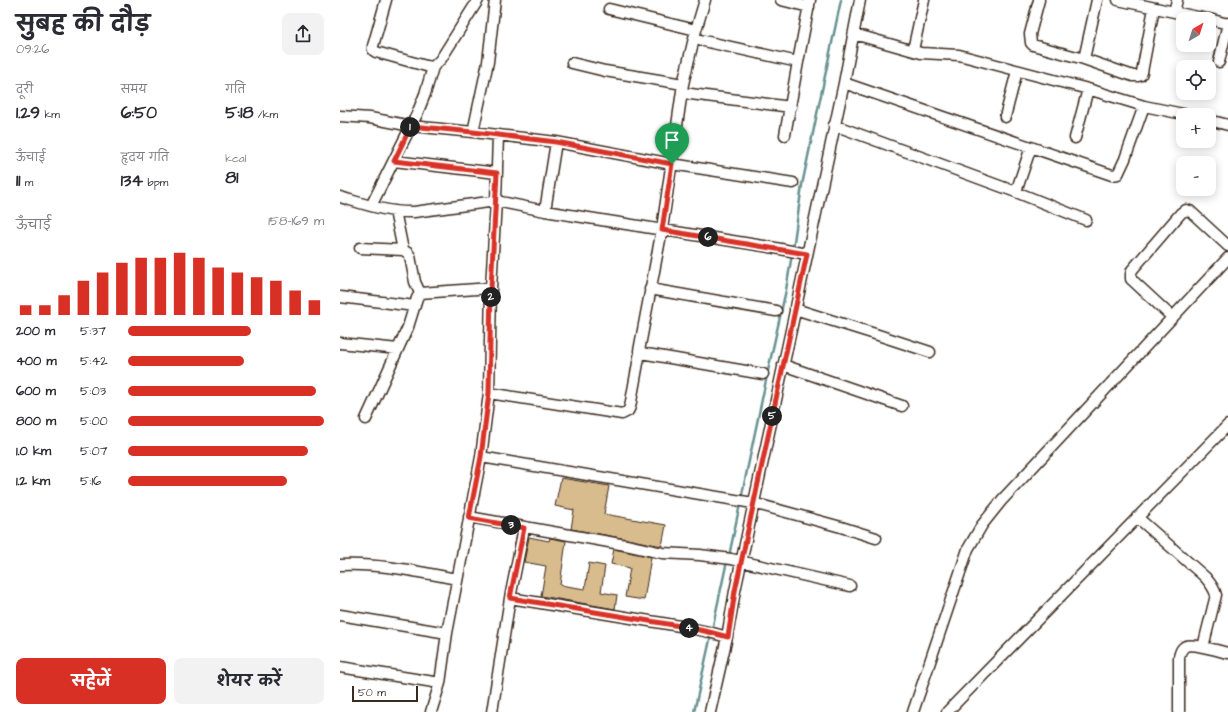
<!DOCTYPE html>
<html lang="hi">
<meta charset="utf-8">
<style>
body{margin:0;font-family:"Architects Daughter","Playpen Sans Deva",sans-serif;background:#f2f2f3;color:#2b2b33;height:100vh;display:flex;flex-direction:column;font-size:15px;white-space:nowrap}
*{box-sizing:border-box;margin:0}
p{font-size:13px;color:#7c7c81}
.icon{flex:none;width:22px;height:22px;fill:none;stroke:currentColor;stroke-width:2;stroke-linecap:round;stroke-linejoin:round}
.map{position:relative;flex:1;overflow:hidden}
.side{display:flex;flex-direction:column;background:#fff;width:340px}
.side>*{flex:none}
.needle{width:26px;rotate:39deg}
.tools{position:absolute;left:836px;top:12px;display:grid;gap:8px}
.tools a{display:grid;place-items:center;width:40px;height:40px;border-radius:8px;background:#fff;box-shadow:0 2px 10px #0003;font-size:20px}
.scale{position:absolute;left:12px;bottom:10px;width:66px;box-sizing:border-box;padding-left:4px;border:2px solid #3b2a1e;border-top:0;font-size:11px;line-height:14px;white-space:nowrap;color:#3b2a1e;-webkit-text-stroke:3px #fff;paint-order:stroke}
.pin{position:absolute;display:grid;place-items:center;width:34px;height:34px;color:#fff;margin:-41px -17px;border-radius:50% 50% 50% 0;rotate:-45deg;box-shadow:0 0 4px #0007}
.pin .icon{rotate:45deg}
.km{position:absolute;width:20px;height:20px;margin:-10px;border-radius:50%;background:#222;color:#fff;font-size:11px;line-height:20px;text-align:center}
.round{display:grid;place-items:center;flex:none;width:42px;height:42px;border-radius:8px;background:#f2f2f3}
.headline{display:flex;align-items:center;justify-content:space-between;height:68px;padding:0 16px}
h1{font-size:22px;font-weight:700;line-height:30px}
.figures{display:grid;grid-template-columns:repeat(3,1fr);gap:6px;height:68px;padding:4px 16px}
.figures div{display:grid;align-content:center}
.figures b{font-size:17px;font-weight:700}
.figures small{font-size:11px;font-weight:400}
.figures p{font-size:11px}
.chart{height:112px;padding:8px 16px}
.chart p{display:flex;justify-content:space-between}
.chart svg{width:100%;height:72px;margin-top:4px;stroke:#d93025;stroke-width:6}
.button{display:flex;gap:8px;margin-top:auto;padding:8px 16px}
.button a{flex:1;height:46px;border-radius:8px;background:#d93025;color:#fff;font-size:16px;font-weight:700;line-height:46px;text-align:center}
.button a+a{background:#f2f2f3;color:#2b2b33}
ul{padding:0 16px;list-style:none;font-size:13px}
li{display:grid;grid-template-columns:64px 48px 1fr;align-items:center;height:30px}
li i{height:10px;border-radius:5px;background:#d93025}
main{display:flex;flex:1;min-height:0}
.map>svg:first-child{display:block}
</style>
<main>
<section class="side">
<div class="headline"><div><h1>सुबह की दौड़</h1><p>09:26</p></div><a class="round"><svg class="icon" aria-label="share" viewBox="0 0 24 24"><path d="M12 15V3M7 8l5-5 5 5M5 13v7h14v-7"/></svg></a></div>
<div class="figures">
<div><p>दूरी</p><b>1.29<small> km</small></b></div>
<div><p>समय</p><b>6:50</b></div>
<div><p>गति</p><b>5:18<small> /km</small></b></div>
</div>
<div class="figures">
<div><p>ऊँचाई</p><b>11<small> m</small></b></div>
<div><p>हृदय गति</p><b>134<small> bpm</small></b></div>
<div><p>kcal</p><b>81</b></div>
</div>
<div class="chart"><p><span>ऊँचाई</span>158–169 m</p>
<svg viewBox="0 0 160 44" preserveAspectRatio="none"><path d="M5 44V38M15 44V38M25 44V32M35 44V23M45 44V18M55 44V12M65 44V9M75 44V9M85 44V6M95 44V9M105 44V15M115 44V18M125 44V21M135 44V23M145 44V29M155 44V35"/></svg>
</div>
<ul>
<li><b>200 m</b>5:37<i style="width:63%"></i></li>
<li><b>400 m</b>5:42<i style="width:59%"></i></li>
<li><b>600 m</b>5:03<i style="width:96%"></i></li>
<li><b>800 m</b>5:00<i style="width:100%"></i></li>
<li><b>1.0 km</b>5:07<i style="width:92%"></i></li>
<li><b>1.2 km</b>5:16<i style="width:81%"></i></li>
</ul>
<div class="button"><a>सहेजें</a><a>शेयर करें</a></div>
</section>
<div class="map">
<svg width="888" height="712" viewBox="0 0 888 712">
<rect width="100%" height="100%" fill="#fff"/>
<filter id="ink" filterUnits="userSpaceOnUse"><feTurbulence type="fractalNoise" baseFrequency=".025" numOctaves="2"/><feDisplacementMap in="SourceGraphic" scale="8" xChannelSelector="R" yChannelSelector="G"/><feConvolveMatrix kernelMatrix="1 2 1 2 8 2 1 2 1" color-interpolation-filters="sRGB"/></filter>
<g filter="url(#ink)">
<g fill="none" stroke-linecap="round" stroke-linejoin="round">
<path stroke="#689291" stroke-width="2.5" d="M453,249L462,185L501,0
M401,499L429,366L446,290L452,254
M389,556L400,504
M372,630L387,561
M354,712L371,635"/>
</g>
<path fill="#d8bc8d" stroke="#3b2a1e" d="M221,478L269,486L264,514L326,525L322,546L287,539L231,529L234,510L215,506Z
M189,537L209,541L210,538L226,541L220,585L245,589L249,563L265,566L261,592L277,595L275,609L201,596L206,566L184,562Z
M274,549L311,557L304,600L285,597L290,568L271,564Z"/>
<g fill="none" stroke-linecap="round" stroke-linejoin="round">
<g stroke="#3b2a1e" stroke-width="13">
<path id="street" d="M46,0L33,46V50L36,52L86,66L93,67L101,59L138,0
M365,0L356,30L343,84L322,229L299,351L301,353L423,374
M441,0L469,7
M699,0L690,34L691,43L693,45L744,59L793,76H798L801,75L802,72L814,8
M778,0L867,19
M269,9L356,30
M834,12L837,0
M869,19L888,24
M514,34L581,53L619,55L748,89L804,106L848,115
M355,39L458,62
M573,50L584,0
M744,59L757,0
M879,62L888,23
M232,63L265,71L343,84
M504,83L772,175L778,174L785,159L804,106
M343,93L451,107
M0,116L30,118L71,126L133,132L216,142
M665,117L677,71
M869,120L888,125
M494,125L676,192
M133,132L148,62L155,0
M445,135L458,62L470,0
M735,138L748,89
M691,147L676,192L746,220
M54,161L157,173
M0,197C24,204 49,213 74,212L156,201L158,135
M31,206L77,114L85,94L93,67
M55,211L63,250
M205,211L216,142L332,164L453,183
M20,248L63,250L68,253L70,256L75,282L80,293
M310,289L436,311
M0,297L75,306
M455,309L535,334L590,352
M832,317L791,279V274L792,270L841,213L846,210L850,211L888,246
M0,343L58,349
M443,365L562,406
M149,393L282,414L288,411L290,407L300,352
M26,419L68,327L77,298L80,293L151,288
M141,457L413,503L501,527L536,538
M129,517L286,545L322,553L360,555L391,559L510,586
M797,517L865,577C870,583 874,587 876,595L863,647
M0,565C39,563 79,572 117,579
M170,598L340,626L369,632L387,637
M0,615L107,633
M0,667L100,683
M91,712L100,683L107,633L141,457L149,393L151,288L156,201L205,211L430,247L467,254
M152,712L170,598L184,528
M370,712L387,637L395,591L504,83L520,0
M573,712L628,549L642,525L662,500L888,258
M607,712L888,425
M839,712V657C840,653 841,648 846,646C853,643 879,651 888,653"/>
</g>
<use href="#street" stroke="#fff" stroke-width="10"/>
</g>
</g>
<g fill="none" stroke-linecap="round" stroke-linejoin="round" filter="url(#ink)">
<g stroke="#fff" stroke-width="8">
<path id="route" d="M71,126L133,132L216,142L332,164L322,230L467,254L395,591L388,637L369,632L340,626L170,598L184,528L129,518L141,457L149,393L151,288L157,173L54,161Z"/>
</g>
<use href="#route" stroke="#d93025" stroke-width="5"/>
</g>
</svg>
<div class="tools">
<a><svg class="needle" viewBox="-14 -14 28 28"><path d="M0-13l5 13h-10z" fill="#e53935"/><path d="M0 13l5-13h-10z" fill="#7c7c81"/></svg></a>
<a><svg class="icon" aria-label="locate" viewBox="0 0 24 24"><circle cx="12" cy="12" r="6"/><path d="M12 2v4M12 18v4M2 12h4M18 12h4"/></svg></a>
<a>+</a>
<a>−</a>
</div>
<div class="scale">50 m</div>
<div class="pin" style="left:332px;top:164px;background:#1e9e55"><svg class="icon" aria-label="arrive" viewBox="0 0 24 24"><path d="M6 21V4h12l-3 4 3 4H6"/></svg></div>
<b class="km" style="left:70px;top:127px">1</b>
<b class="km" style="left:151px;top:297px">2</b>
<b class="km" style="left:171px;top:525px">3</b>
<b class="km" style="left:349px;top:628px">4</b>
<b class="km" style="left:432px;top:416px">5</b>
<b class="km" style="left:368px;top:237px">6</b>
</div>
</main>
